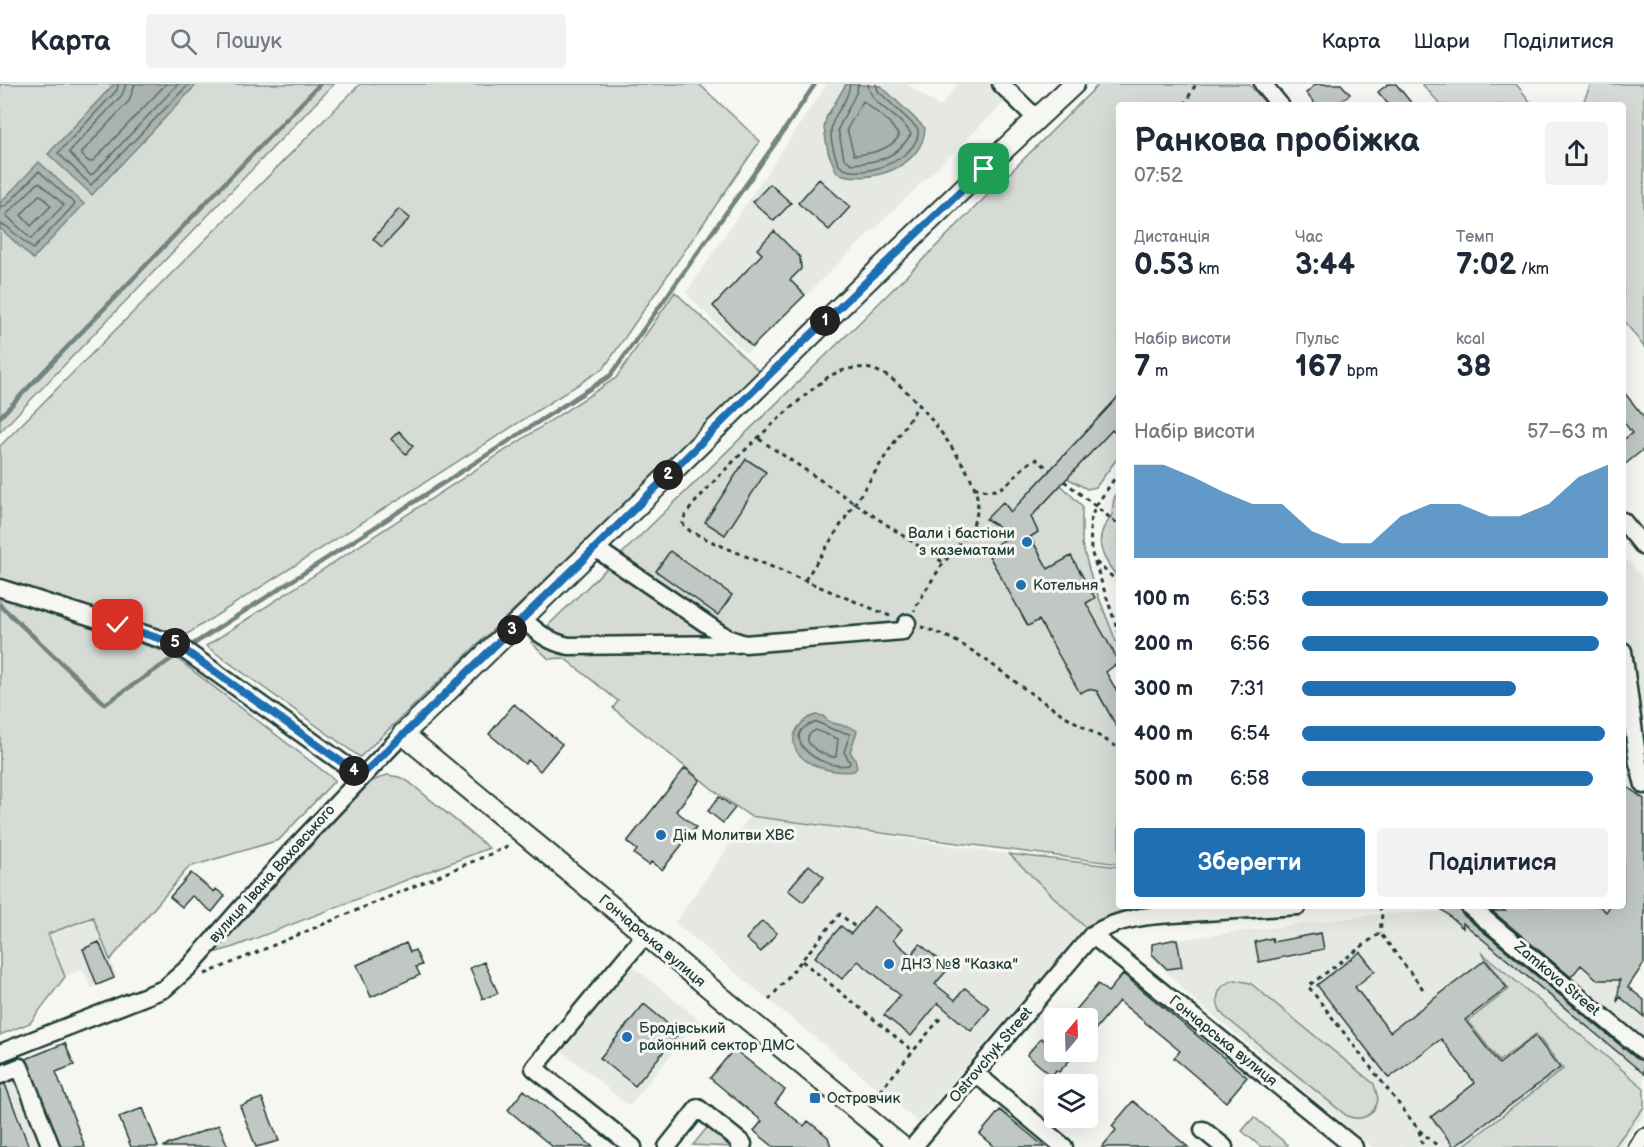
<!DOCTYPE html>
<html lang="uk">
<meta charset="utf-8">
<style>
body{margin:0;font-family:"Balsamiq Sans",sans-serif;background:#f2f2f3;color:#1f2937;height:100vh;display:flex;flex-direction:column;font-size:22px;white-space:nowrap}
*{box-sizing:border-box;margin:0}
p{font-size:20px;color:#747a83}
.icon{flex:none;width:33px;height:33px;fill:none;stroke:currentColor;stroke-width:2;stroke-linecap:round;stroke-linejoin:round}
.map{position:relative;flex:1;overflow:hidden}
.drawer{position:absolute;left:1116px;top:18px;width:510px;height:807px;display:flex;flex-direction:column;background:#fff;border-radius:6px;box-shadow:0 6px 24px #0002}
.drawer>*{flex:none}
.needle{width:39px;rotate:19deg}
.tools{position:absolute;left:1044px;top:924px;display:grid;gap:12px}
.tools a{display:grid;place-items:center;width:54px;height:54px;border-radius:6px;background:#fff;box-shadow:0 6px 24px #0002;font-size:30px}
.pin{position:absolute;display:grid;place-items:center;width:51px;height:51px;color:#fff;margin:-26px;border-radius:12px;box-shadow:0 3px 9px #0006}
.km{position:absolute;width:30px;height:30px;margin:-15px;border-radius:50%;background:#222;color:#fff;font-size:16px;line-height:30px;text-align:center}
.round{display:grid;place-items:center;flex:none;width:63px;height:63px;border-radius:6px;background:#f2f2f3}
.summary{display:flex;align-items:center;justify-content:space-between;height:102px;padding:0 18px}
h1{font-size:33px;font-weight:700;line-height:45px}
.figures{display:grid;grid-template-columns:repeat(3,1fr);gap:9px;height:102px;padding:6px 18px}
.figures div{display:grid;align-content:center}
.figures b{font-size:30px;font-weight:700}
.figures small{font-size:16px;font-weight:400}
.figures p{font-size:16px}
.chart{height:168px;padding:12px 18px}
.chart p{display:flex;justify-content:space-between}
.chart svg{width:100%;height:108px;margin-top:6px;fill:#1f6fb2;opacity:.7}
.primary-button{display:flex;gap:12px;margin-top:auto;padding:12px 18px}
.primary-button a{flex:1;height:69px;border-radius:6px;background:#1f6fb2;color:#fff;font-size:24px;font-weight:700;line-height:69px;text-align:center}
.primary-button a+a{background:#f2f2f3;color:#1f2937}
ul{padding:0 18px;list-style:none;font-size:20px}
li{display:grid;grid-template-columns:96px 72px 1fr;align-items:center;height:45px}
li i{height:15px;border-radius:8px;background:#1f6fb2}
header{display:flex;align-items:center;gap:36px;box-sizing:border-box;height:84px;padding:0 30px;background:#fff;border-bottom:2px solid #e0e1e3}
header strong{font-size:28px}
nav{display:flex;gap:33px;margin-inline-start:auto;font-size:21px}
.search{width:420px;height:54px;background:#f2f2f3;display:flex;align-items:center;gap:15px;box-sizing:border-box;padding:0 21px;border-radius:6px;color:#747a83;font-size:22px}
.map>svg:first-child{display:block}
</style>
<header>
<strong>Карта</strong>
<div class="search"><svg class="icon" aria-label="search" viewBox="0 0 24 24"><circle cx="10" cy="10" r="6"/><path d="M15 15l6 6"/></svg>Пошук</div>
<nav><a>Карта</a><a>Шари</a><a>Поділитися</a></nav>
</header>
<div class="map">
<svg width="1644" height="1063" viewBox="0 0 1644 1063">
<rect width="100%" height="100%" fill="#f6f6f2"/>
<filter id="ink" filterUnits="userSpaceOnUse"><feTurbulence type="fractalNoise" baseFrequency=".0167" numOctaves="2"/><feDisplacementMap in="SourceGraphic" scale="12" xChannelSelector="R" yChannelSelector="G"/><feConvolveMatrix kernelMatrix="1 2 1 2 8 2 1 2 1" color-interpolation-filters="sRGB"/></filter>
<g filter="url(#ink)">
<path fill="#e6e8e4" d="M827,0H907L940,23L958,0H989L1007,16L746,269L686,209Z
M1628,476L1644,497V880L1628,902L1644,915V997L1608,967L1644,998V1031L1620,1063H1372L1189,911L1150,871L1151,859L1382,830L1440,828L1445,822H1623V477Z
M750,732L1009,770L1085,843L918,1038L675,839Z
M93,833L117,893L91,904L83,885L65,892L49,851Z
M630,880L699,936L629,1022L560,965Z
M8,979L40,1063H0V982Z"/>
<path fill="#d6dbd6" stroke="#7a8c85" stroke-width="1.5" d="M0,0H334L0,348Z
M360,0H699L760,57L604,284L178,556L0,498V362Z
M1099,0H1249L1267,21H1119V312L1011,428L1003,418L987,435L1000,444L1008,454L986,467L1028,541L1039,536L1080,608L1093,601L1119,647V780L750,732L721,712L613,624L618,617L564,574L549,575L531,558L858,240Z
M1422,0H1516L1533,21H1441Z
M1591,0H1644V263L1623,235V21H1582Z
M675,208L761,289L360,673L206,562L616,294Z
M1119,342V372L1096,403L1087,405L1067,394L1112,346L1114,347Z
M1061,401L1082,422V460L1092,496L1119,565V578L1095,536L1072,527L1095,514L1071,472L1048,485L1031,453L1038,448L1031,433Z
M1119,404V495C1107,480 1094,463 1104,443C1106,438 1111,436 1112,431C1113,421 1113,413 1119,404Z
M0,511L171,570L335,696L279,756L189,783L110,876L93,833L48,850L65,893L30,939L0,951Z
M387,691L399,693L409,698L489,764L231,864L213,869L370,698Z
M1009,770L1119,783V822H1161L1115,830L1085,843Z
M1481,868L1644,1004V1023L1614,1063H1462L1563,985L1536,950L1499,977L1468,937L1509,905Z
M1235,896L1250,899L1374,1000L1378,1015C1375,1031 1362,1038 1347,1032L1224,932C1212,917 1217,900 1235,896Z
M1254,1033L1288,1061L1286,1063H1261L1242,1047Z
M710,1040L735,1060L732,1063L693,1061Z"/>
<path fill="#aab3ae" stroke="#72847d" stroke-width="1.5" d="M114,0H197L92,111L48,70Z
M846,0L881,2L925,44C923,84 869,101 837,89L828,68L824,44L826,34Z
M39,78L84,120L33,175L0,144V119Z
M816,631L823,632C832,644 847,638 857,647L850,668L855,675L857,683L854,687C833,691 786,679 795,649C799,639 806,634 816,631Z"/>
<g fill="none" stroke-linecap="round" stroke-linejoin="round">
<path stroke="#576c65" stroke-width="1.5" d="M118,0L117,6L58,69L91,101L189,0
M126,0L122,11L69,68L90,91L93,90L178,0
M135,0L129,17L82,68V71L89,78L93,77L166,0
M850,0C847,27 824,30 833,64C835,70 836,76 839,81C853,99 922,76 918,45L878,7L876,0
M858,0L857,7L838,45L844,74L852,80C878,78 897,74 911,50C902,32 870,22 868,0
M863,17L889,38L899,52C890,66 870,70 854,71L847,45Z
M39,98L64,121L31,155L6,131Z
M39,111L42,112L51,122L31,142L21,131Z
M0,123L7,121L39,87L75,120L33,165L6,142L0,140
M817,638L834,646L850,650L844,668L850,678L849,681C818,687 774,649 817,638Z
M816,646L838,655L836,673C824,673 793,656 816,646Z"/>
<path stroke="#72847d" stroke-width="4.5" d="M0,333L320,0
M0,521L105,620L192,561L611,291L779,54L815,0"/>
</g>
<path fill="#c1c8c3" stroke="#1f3d34" stroke-width="1.5" d="M1316,0H1341L1350,10L1337,21H1316L1306,9Z
M1388,0H1396L1413,21H1389L1378,8Z
M819,95L850,123L829,146L798,119Z
M770,100L791,119L774,137L753,118Z
M399,125L410,134L382,163L373,155Z
M774,147L800,173L801,185L790,196L805,211L752,263L713,222L762,170L757,165Z
M1623,307L1644,333V365L1623,382V356L1632,349L1623,337Z
M1119,312V342L1114,348L1112,346L1031,433L1038,448L1030,453L1048,485L1071,472L1095,514L1086,519L1119,578L1106,588L1119,611V647L1097,607L1088,605L1080,609L1039,536L1028,542L986,466L1013,451L986,435L1003,418L1011,428Z
M399,347L413,362L406,370L391,355Z
M746,375L766,388L725,451L705,438Z
M670,467L732,511L718,531L656,487Z
M514,620L562,660L540,687L528,676L525,680L489,650Z
M685,684L700,696L676,727L696,743L662,786L651,778L649,781L634,770L637,766L627,758Z
M1623,700L1644,715V879L1628,903L1644,916V933L1620,913L1617,918L1620,896H1598L1581,881L1571,893L1492,827H1505L1499,822H1599L1606,828L1610,822H1623Z
M719,713L735,724L723,739L708,727Z
M809,781L824,793L803,818L788,806Z
M191,789L214,808L216,805L225,812L212,828L192,812L182,823L170,813Z
M874,822L902,845L893,856L911,871L920,860L949,884L935,900L955,916L965,904L990,924L971,947L938,919L911,952L884,931L900,911L858,877L842,895L815,873L841,842L851,850Z
M1459,823L1462,830L1637,975L1644,977V990L1463,839V844L1440,824Z
M762,837L777,849L761,868L746,855Z
M1321,849L1324,865L1259,878L1255,858L1272,854L1273,858Z
M1177,855L1182,883L1167,885L1152,870V860Z
M99,858L114,894L97,901L83,865Z
M406,859L410,868L415,866L422,881L416,883L420,891L371,913L357,881Z
M1360,868L1375,887L1355,903L1390,948L1485,876L1507,904L1465,936L1499,980L1535,952L1560,984L1454,1063L1431,1033L1475,999L1441,955L1389,994L1317,901Z
M484,878L498,909L483,915L470,884Z
M1123,890L1247,993L1226,1018L1174,974L1180,967L1119,917L1088,954V934H1069L1098,900L1108,908Z
M644,920L679,949L635,1002L600,974Z
M1054,952V968H1077L1059,988L1056,986L1052,992L1027,971L1041,954L1048,960Z
M65,959L74,981L56,988L85,1063H61L26,975Z
M734,965L785,1006L775,1019L804,1042L808,1037L828,1053L831,1063H774L754,1047L762,1037L710,994Z
M5,1000L29,1063H0V1001Z
M524,1006L593,1063H553L508,1026Z
M262,1014L279,1057L256,1063L240,1022Z
M1133,1017L1188,1063H1102L1116,1046L1112,1042Z
M143,1024L158,1063H131L119,1033Z
M1000,1026L1045,1063H995L980,1050Z
M219,1041L228,1063H164V1062Z"/>
<g fill="none" stroke-linecap="round" stroke-linejoin="round">
<g stroke="#1f3d34" stroke-width="21">
<path id="minor" d="M1001,0L1037,35
M1263,0L1280,21
M1623,437L1644,463
M595,464L727,554L745,560L903,547L907,539
M0,504L176,560L361,692
M523,535C538,549 549,558 569,562L738,560
M1623,567L1638,679L1644,701
M1469,822L1644,967
M1092,851L1354,1063
M0,969L164,905L190,882L289,770L403,650
M975,989L1064,1063
M0,991L20,983L51,1063
M1203,1046L1224,1063
M633,1063L534,984L645,851
M667,1063L698,1024L743,1060L740,1063
M913,1063L1092,851C1124,829 1168,831 1205,828C1236,826 1267,824 1298,822
M1637,1063L1644,1053"/>
</g>
<g stroke="#1f3d34" stroke-width="24">
<path id="major" d="M902,1063L403,650C628,434 846,212 1074,0"/>
</g>
<path stroke="#1f3d34" stroke-width="3" stroke-dasharray="4.5 4.5" stroke-linecap="butt" d="M1184,21L1196,0
M759,355L944,479
M1119,388L1095,423L1090,438L1091,467L1119,550
M1064,397L1119,441
M974,403C1008,417 1012,386 1036,375L1050,386
M1096,478L1119,499
M805,496L918,322
M890,532L719,461L690,447L682,439C684,419 807,306 830,292C840,286 853,283 865,284C897,287 930,333 948,358C960,376 982,404 977,428C973,449 955,464 942,481C932,496 922,511 914,527
M921,543C965,555 999,587 1036,613C1062,631 1091,647 1119,664
M1379,822L1382,830L1380,849
M802,877L913,967
M205,890L512,761
M1423,905L1380,849L1308,902L1419,1046L1439,1063
M769,916L840,830L855,843
M880,1007L943,931
M1419,1047L1423,1063"/>
<use href="#minor" stroke="#f6f6f2" stroke-width="16"/>
<use href="#major" stroke="#f6f6f2" stroke-width="20"/>
</g>
</g>
<g fill="none" stroke-linecap="round" stroke-linejoin="round" filter="url(#ink)">
<g stroke="#fff" stroke-width="12">
<path id="route" d="M118,541L176,560L361,692L595,464L772,288L984,85"/>
</g>
<use href="#route" stroke="#1f6fb2" stroke-width="8"/>
</g>
<g fill="#1f6fb2" stroke="#f6f6f2" stroke-width="2">
<circle cx="1027" cy="458" r="6"/>
<circle cx="1021" cy="501" r="6"/>
<circle cx="661" cy="751" r="6"/>
<circle cx="889" cy="880" r="6"/>
<circle cx="627" cy="953" r="6"/>
<rect x="809" y="1008" width="12" height="12" rx="3"/>
</g>
<g text-anchor="middle" dominant-baseline="central" stroke-width="6" stroke-linejoin="round" paint-order="stroke">
<g font-size="15" fill="#1f3d34" stroke="#f6f6f2" text-anchor="start">
<text x="1015" y="449" text-anchor="end">Вали і бастіони<tspan x="1015" dy="17">з казематами</tspan></text>
<text x="1033" y="501">Котельня</text>
<text x="673" y="751">Дім Молитви ХВЄ</text>
<text x="901" y="880">ДНЗ №8 "Казка"</text>
<text x="639" y="944">Бродівський<tspan x="639" dy="17">районний сектор ДМС</tspan></text>
<text x="827" y="1014">Островчик</text>
</g>
<g font-size="15" fill="#1f3d34" stroke="#f6f6f2">
<text transform="translate(272 790) rotate(-48)">вулиця Івана Ваховського</text>
<text transform="translate(652 857) rotate(40)">Гончарська вулиця</text>
<text transform="translate(1557 895) rotate(40)">Zamkova Street</text>
<text transform="translate(1223 957) rotate(39)">Гончарська вулиця</text>
<text transform="translate(991 971) rotate(-50)">Ostrovchyk Street</text>
</g>
</g>
</svg>
<div class="tools">
<a><svg class="needle" viewBox="-14 -14 28 28"><path d="M0-13l5 13h-10z" fill="#e53935"/><path d="M0 13l5-13h-10z" fill="#747a83"/></svg></a>
<a><svg class="icon" aria-label="layers" viewBox="0 0 24 24"><path d="M12 4l9 5-9 5-9-5zM3 14l9 5 9-5"/></svg></a>
</div>
<div class="pin" style="left:984px;top:85px;background:#1e9e55"><svg class="icon" aria-label="arrive" viewBox="0 0 24 24"><path d="M6 21V4h12l-3 4 3 4H6"/></svg></div>
<div class="pin" style="left:118px;top:541px;background:#d93025"><svg class="icon" aria-label="check" viewBox="0 0 24 24"><path d="M5 12l5 5 9-10"/></svg></div>
<b class="km" style="left:825px;top:237px">1</b>
<b class="km" style="left:668px;top:391px">2</b>
<b class="km" style="left:512px;top:546px">3</b>
<b class="km" style="left:354px;top:687px">4</b>
<b class="km" style="left:175px;top:559px">5</b>
<section class="drawer">
<div class="summary"><div><h1>Ранкова пробіжка</h1><p>07:52</p></div><a class="round"><svg class="icon" aria-label="share" viewBox="0 0 24 24"><path d="M12 15V3M7 8l5-5 5 5M5 13v7h14v-7"/></svg></a></div>
<div class="figures">
<div><p>Дистанція</p><b>0.53<small> km</small></b></div>
<div><p>Час</p><b>3:44</b></div>
<div><p>Темп</p><b>7:02<small> /km</small></b></div>
</div>
<div class="figures">
<div><p>Набір висоти</p><b>7<small> m</small></b></div>
<div><p>Пульс</p><b>167<small> bpm</small></b></div>
<div><p>kcal</p><b>38</b></div>
</div>
<div class="chart"><p><span>Набір висоти</span>57–63 m</p>
<svg viewBox="0 0 160 44" preserveAspectRatio="none"><path d="M0 44V6L10 6L20 11L30 17L40 22L50 22L60 33L70 38L80 38L90 27L100 22L110 22L120 27L130 27L140 22L150 11L160 6V44z"/></svg>
</div>
<ul>
<li><b>100 m</b>6:53<i style="width:100%"></i></li>
<li><b>200 m</b>6:56<i style="width:97%"></i></li>
<li><b>300 m</b>7:31<i style="width:70%"></i></li>
<li><b>400 m</b>6:54<i style="width:99%"></i></li>
<li><b>500 m</b>6:58<i style="width:95%"></i></li>
</ul>
<div class="primary-button"><a>Зберегти</a><a>Поділитися</a></div>
</section>
</div>
